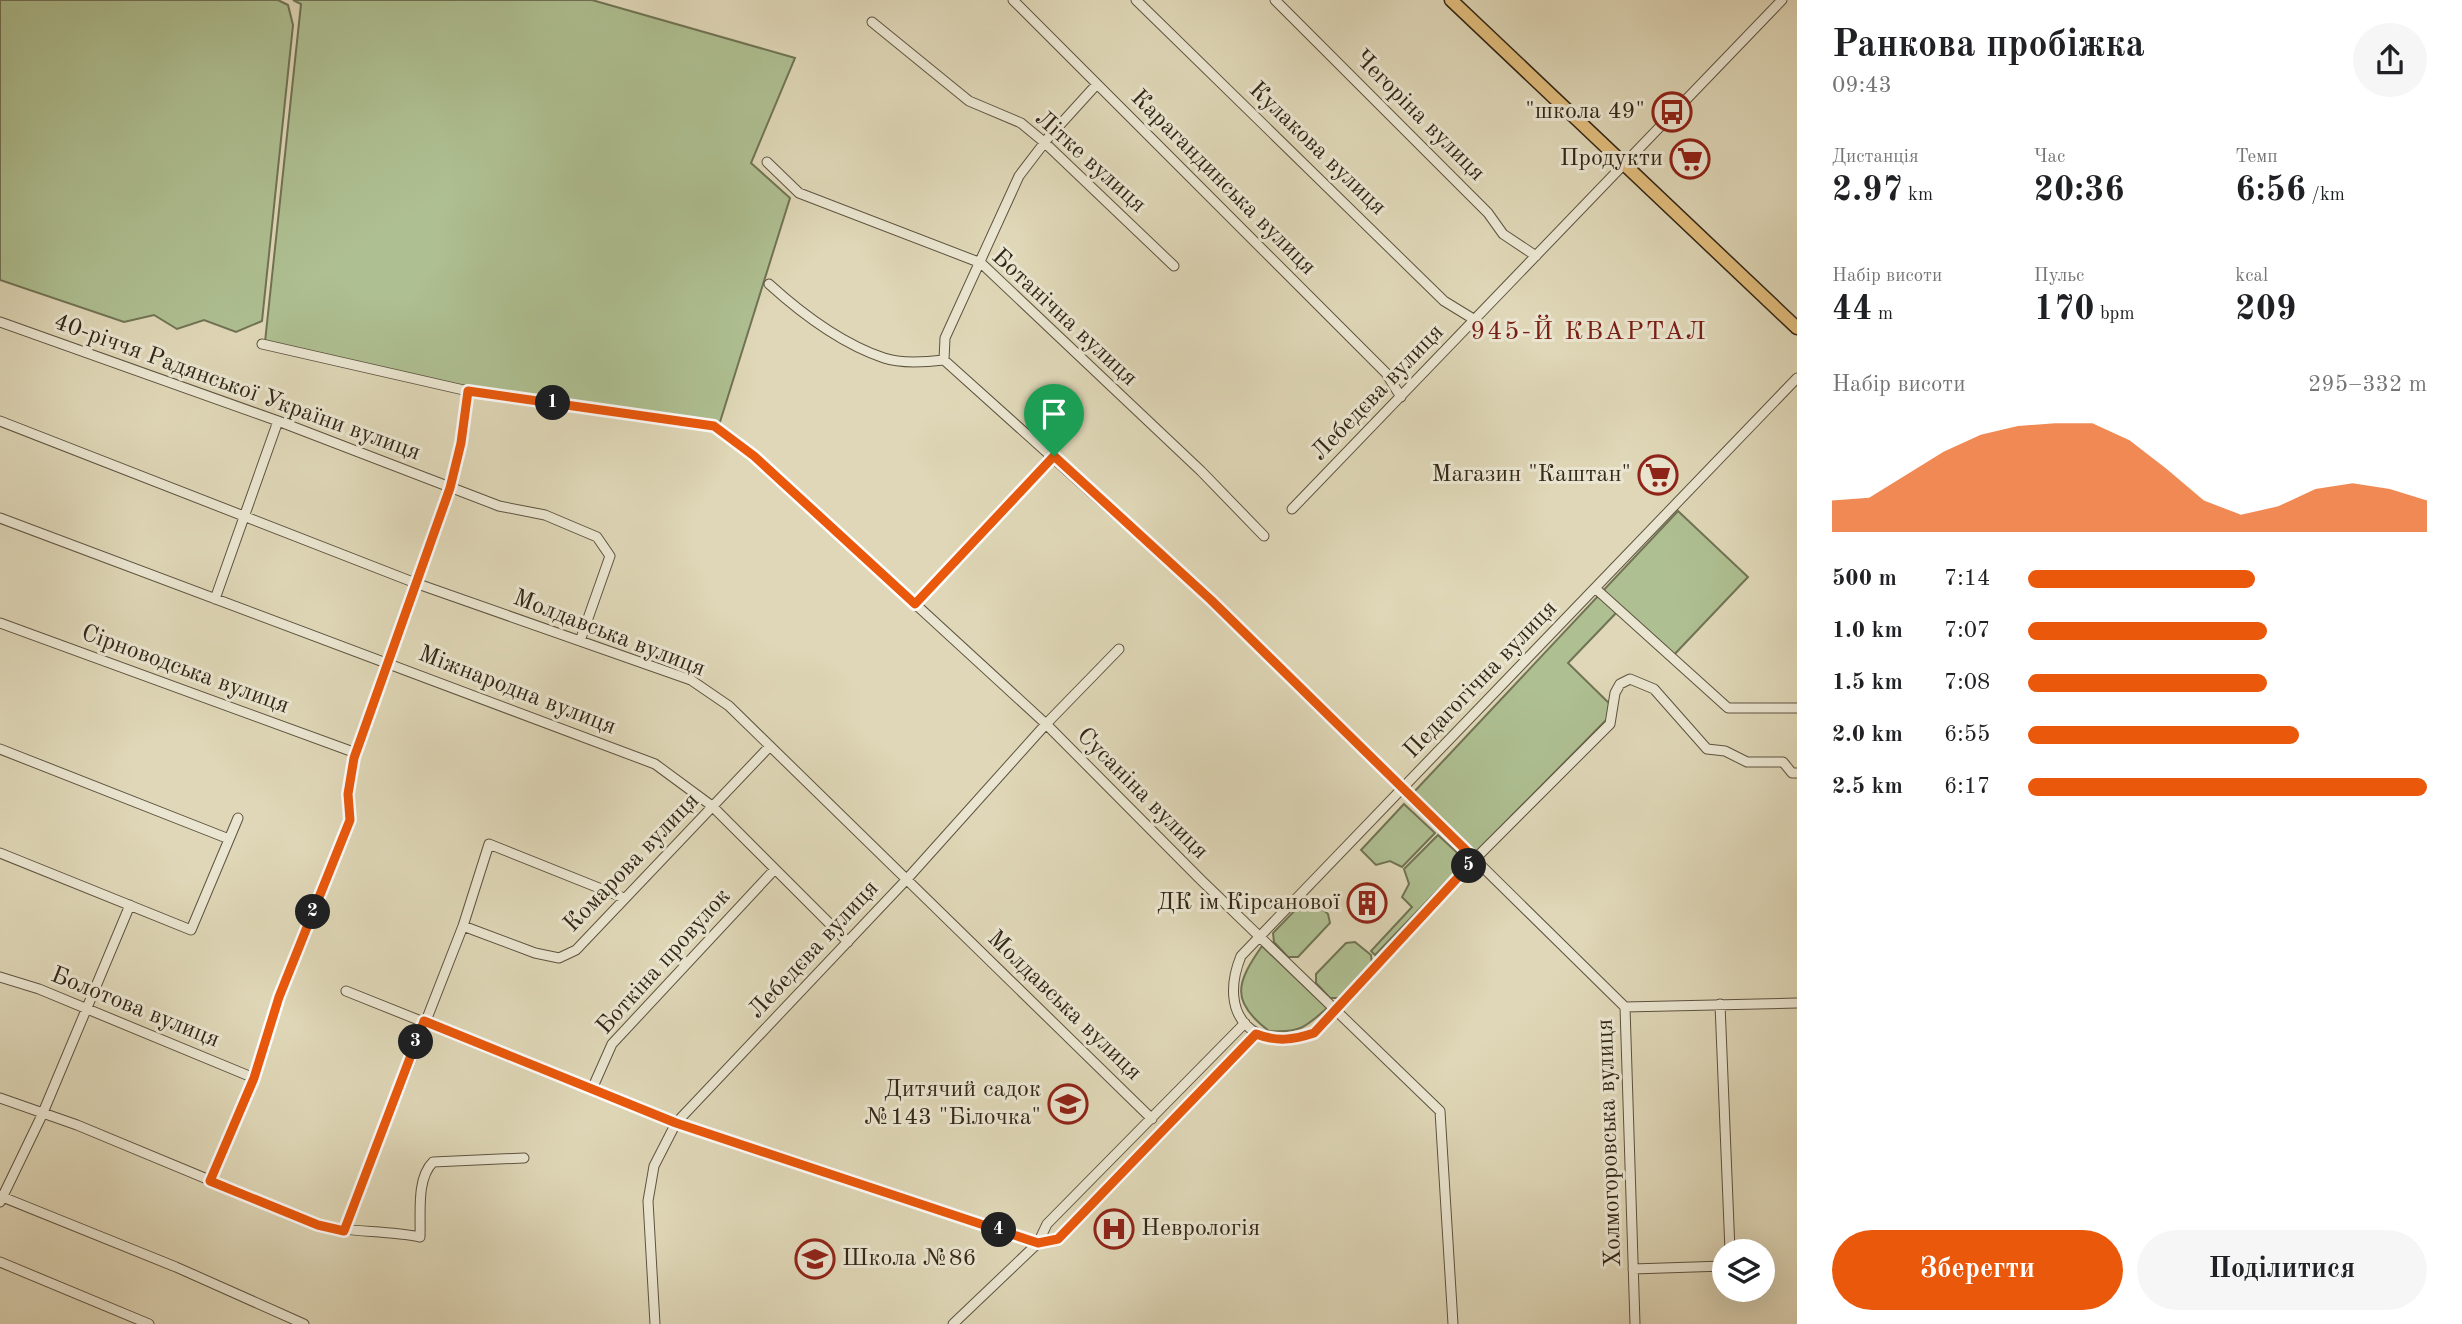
<!DOCTYPE html>
<html lang="uk">
<meta charset="utf-8">
<style>
body{margin:0;font-family:"Old Standard TT",serif;background:#f6f6f6;color:#202124;height:100vh;display:flex;flex-direction:column;font-size:26px;white-space:nowrap}
*{box-sizing:border-box;margin:0}
p{font-size:23px;color:#757577}
.icon{flex:none;width:38px;height:38px;fill:none;stroke:currentColor;stroke-width:2;stroke-linecap:round;stroke-linejoin:round}
.map{position:relative;flex:1;overflow:hidden}
.side{display:flex;flex-direction:column;background:#fff;width:665px}
.side>*{flex:none}
.controls{position:absolute;left:1712px;top:1239px;display:grid;gap:14px}
.controls a{display:grid;place-items:center;width:63px;height:63px;border-radius:50%;background:#fff;box-shadow:0 7px 28px #0002;font-size:35px}
.pin{position:absolute;display:grid;place-items:center;width:60px;height:60px;color:#fff;margin:-72px -30px;border-radius:50% 50% 50% 0;rotate:-45deg;box-shadow:0 0 7px #0007}
.pin .icon{rotate:45deg}
.km{position:absolute;width:35px;height:35px;margin:-18px;border-radius:50%;background:#222;color:#fff;font-size:19px;line-height:35px;text-align:center}
.round{display:grid;place-items:center;flex:none;width:74px;height:74px;border-radius:37px;background:#f6f6f6}
.summary{display:flex;align-items:center;justify-content:space-between;height:119px;padding:0 35px}
h1{font-size:38px;font-weight:800;line-height:52px}
.stats{display:grid;grid-template-columns:repeat(3,1fr);gap:10px;height:119px;padding:7px 35px}
.stats div{display:grid;align-content:center}
.stats b{font-size:35px;font-weight:800}
.stats small{font-size:19px;font-weight:400}
.stats p{font-size:19px}
.chart{height:196px;padding:14px 35px}
.chart p{display:flex;justify-content:space-between}
.chart svg{width:100%;height:126px;margin-top:7px;fill:#ea580c;opacity:.7}
.primary-button{display:flex;gap:14px;margin-top:auto;padding:14px 35px}
.primary-button a{flex:1;height:80px;border-radius:42px;background:#ea580c;color:#fff;font-size:28px;font-weight:800;line-height:80px;text-align:center}
.primary-button a+a{background:#f6f6f6;color:#202124}
ul{padding:0 35px;list-style:none;font-size:23px}
li{display:grid;grid-template-columns:112px 84px 1fr;align-items:center;height:52px}
li i{height:18px;border-radius:9px;background:#ea580c}
main{display:flex;flex:1;min-height:0}
.map>svg:first-child{display:block}
</style>
<main>
<div class="map">
<svg width="1797" height="1324" viewBox="0 0 1797 1324">
<rect width="100%" height="100%" fill="#dfd7b7"/>
<filter id="stains"><feTurbulence type="fractalNoise" baseFrequency=".00286" numOctaves="4"/><feColorMatrix values="0 0 0 0 .2 0 0 0 0 .09 0 0 0 0 .02 0 0 0 .5 -.17"/></filter>
<radialGradient id="worn" r=".72"><stop offset=".6" stop-color="#630" stop-opacity="0"/><stop offset="1" stop-color="#630" stop-opacity=".3"/></radialGradient>
<path fill="#aebf91" stroke="#707354" stroke-width="2" d="M0,0H278L288,5L293,25L262,321L236,332L204,320L177,329L154,315L124,322L0,280Z
M293,0H592L795,58L751,163L790,198L720,422L478,390L265,342L301,4Z
M1678,511L1748,577L1670,659L1618,611L1568,663L1616,710L1476,852L1413,793Z
M1404,804L1435,833L1402,867L1390,861L1376,865L1361,850Z
M1438,835L1466,861L1375,955L1371,951L1412,907L1402,897L1409,884L1404,869Z
M1313,901L1328,914L1330,923L1298,957H1288L1274,942L1273,933L1303,902Z
M1355,942L1371,955L1372,964L1340,998H1330L1316,983V974L1346,943Z
M1262,946L1327,1008C1305,1028 1299,1033 1269,1031C1229,1001 1237,982 1262,946Z"/>
<g fill="none" stroke-linecap="round" stroke-linejoin="round">
<g stroke="#5e5340" stroke-width="11">
<path id="minor" d="M1013,0L1386,373L1401,397
M1136,0L1444,301L1475,320
M1275,0L1488,213L1503,234L1536,256
M872,22L969,101L1021,123L1044,142L1174,266
M767,162L799,193L981,263L1201,471L1264,536
M769,284C802,314 842,344 884,358C901,364 926,362 944,360L1211,600L1625,1007L1635,1324
M0,322L278,421L499,506L545,515L597,537L610,556L580,641
M262,344L468,391L714,426L754,456L1046,724L1201,880L1440,1111L1453,1324
M944,360L945,338L1019,176L1048,138L1097,84
M1797,378L1241,956C1217,1015 1253,1054 1314,1033L1475,859L1610,724L1615,693L1620,684L1630,679L1654,689L1707,749L1725,751L1747,762H1783L1792,773H1797
M0,421L418,584L691,680L729,706L1152,1119
M1292,509L1782,0
M0,518L655,764L712,806L848,942
M1596,589L1728,708H1797
M215,599L278,421
M915,604L1054,456
M0,623L356,753
M0,749L229,839
M0,853L191,930L238,818
M463,926L535,953L559,958L576,950L770,746
M0,977L39,989L254,1078
M346,991L676,1123L1038,1243L1058,1239L1257,1034
M1720,1004L1730,1251
M1625,1007L1797,1003
M592,1089L612,1044L775,869
M0,1098L77,1125L318,1225C352,1233 386,1230 420,1237C421,1214 416,1179 433,1162L524,1158
M210,1181L254,1078L279,997L350,820L348,794L354,758L450,488L461,443L468,391
M0,1196L176,1267L304,1324
M0,1202L42,1115L130,905
M344,1231L463,926L489,844L624,898
M0,1262L149,1324
M1633,1269L1724,1266
M655,1324L648,1201L654,1166L676,1123L907,879L1046,724L1119,649
M953,1324L1038,1243L1047,1224L1245,1023"/>
</g>
<g stroke="#332718" stroke-width="15">
<path id="major" d="M1451,0L1797,328"/>
</g>
<use href="#minor" stroke="#eae5d0" stroke-width="9"/>
<use href="#major" stroke="#e0bc7c" stroke-width="12"/>
</g>
<g fill="none" stroke-linecap="round" stroke-linejoin="round">
<g stroke="#fff" stroke-width="14">
<path id="route" d="M468,391L714,426L754,456L915,604L1054,456L1211,600L1475,859L1314,1033C1293,1040 1277,1042 1256,1034L1058,1239L1038,1243L676,1123L424,1021L344,1231L318,1225L210,1181L254,1078L279,997L350,820L348,794L354,758L450,488L461,443Z"/>
</g>
<use href="#route" stroke="#ea580c" stroke-width="9"/>
</g>
<defs>
<g id="bus-ring" transform="scale(2.0125)"><circle r="9.5" fill="#eae5d0" stroke="#8f2418" stroke-width="1.5"/><path d="M-5-6H5V4H4V6H2V4H-2V6H-4V4H-5ZM-3.5-4V0h7V-4ZM-3.5 1.2v1.5H-2V1.2ZM2 1.2v1.5H3.5V1.2Z" fill="#8f2418"/></g>
<g id="supermarket-ring" transform="scale(2.0125)"><circle r="9.5" fill="#eae5d0" stroke="#8f2418" stroke-width="1.5"/><path d="M-6-5.5h2.5l.6 2H6L4.5 2H-2.5L-4.4-4H-6ZM-1.5 3.2a1.3 1.3 0 1 0 .1 0ZM3 3.2a1.3 1.3 0 1 0 .1 0Z" fill="#8f2418"/></g>
<g id="building-ring" transform="scale(2.0125)"><circle r="9.5" fill="#eae5d0" stroke="#8f2418" stroke-width="1.5"/><path d="M-4-6H4V6H1V3H-1V6H-4ZM-2.5-4.3h1.7v1.8h-1.7ZM.8-4.3h1.7v1.8H.8ZM-2.5-1h1.7V.8h-1.7ZM.8-1h1.7V.8H.8Z" fill="#8f2418"/></g>
<g id="school-ring" transform="scale(2.0125)"><circle r="9.5" fill="#eae5d0" stroke="#8f2418" stroke-width="1.5"/><path d="M0-5L7-2L0 1L-7-2ZM-4 1L0 2.5L4 1V4Q0 6-4 4Z" fill="#8f2418"/></g>
<g id="hospital-ring" transform="scale(2.0125)"><circle r="9.5" fill="#eae5d0" stroke="#8f2418" stroke-width="1.5"/><path d="M-5-5h3v3.5h4V-5h3V5h-3V1.5h-4V5h-3Z" fill="#8f2418"/></g>
</defs>
<g fill-rule="evenodd">
<use href="#bus-ring" x="1672" y="112"/>
<use href="#supermarket-ring" x="1690" y="159"/>
<use href="#supermarket-ring" x="1658" y="475"/>
<use href="#building-ring" x="1367" y="903"/>
<use href="#school-ring" x="1068" y="1104"/>
<use href="#hospital-ring" x="1114" y="1229"/>
<use href="#school-ring" x="815" y="1259"/>
</g>
<g text-anchor="middle" dominant-baseline="central" stroke-width="6" stroke-linejoin="round" paint-order="stroke">
<g font-size="24" fill="#332718" stroke="#eae5d0" text-anchor="end">
<text x="1645" y="112">"школа 49"</text>
<text x="1663" y="159">Продукти</text>
<text x="1631" y="475">Магазин "Каштан"</text>
<text x="1340" y="903">ДК ім Кірсанової</text>
<text x="1041" y="1090">Дитячий садок<tspan x="1041" dy="28">№143 "Білочка"</tspan></text>
<text x="1141" y="1229" text-anchor="start">Неврологія</text>
<text x="842" y="1259" text-anchor="start">Школа №86</text>
</g>
<g font-size="24" fill="#332718" stroke="#eae5d0">
<text transform="translate(1419 116) rotate(45)">Чегоріна вулиця</text>
<text transform="translate(1317 149) rotate(44)">Кулакова вулиця</text>
<text transform="translate(1090 162) rotate(42)">Літке вулиця</text>
<text transform="translate(1223 183) rotate(45)">Карагандинська вулиця</text>
<text transform="translate(1064 318) rotate(43)">Ботанічна вулиця</text>
<text transform="translate(237 388) rotate(20)">40-річчя Радянської України вулиця</text>
<text transform="translate(1378 393) rotate(-46)">Лебедєва вулиця</text>
<text transform="translate(609 634) rotate(21)">Молдавська вулиця</text>
<text transform="translate(185 670) rotate(20)">Сірноводська вулиця</text>
<text transform="translate(1481 680) rotate(-46)">Педагогічна вулиця</text>
<text transform="translate(517 691) rotate(21)">Міжнародна вулиця</text>
<text transform="translate(1142 794) rotate(45)">Сусаніна вулиця</text>
<text transform="translate(632 863) rotate(-46)">Комарова вулиця</text>
<text transform="translate(814 950) rotate(-47)">Лебедєва вулиця</text>
<text transform="translate(664 962) rotate(-48)">Боткіна провулок</text>
<text transform="translate(1064 1006) rotate(44)">Молдавська вулиця</text>
<text transform="translate(135 1008) rotate(22)">Болотова вулиця</text>
<text transform="translate(1610 1143) rotate(-92)">Холмогоровська вулиця</text>
</g>
<g font-size="26" letter-spacing="2" fill="#7a1f14" stroke="#eae5d0">
<text x="1589" y="332">945-Й КВАРТАЛ</text>
</g>
</g>
<rect width="100%" height="100%" filter="url(#stains)"/>
<rect width="100%" height="100%" fill="url(#worn)"/>
</svg>
<div class="controls">
<a><svg class="icon" aria-label="layers" viewBox="0 0 24 24"><path d="M12 4l9 5-9 5-9-5zM3 14l9 5 9-5"/></svg></a>
</div>
<div class="pin" style="left:1054px;top:456px;background:#1e9e55"><svg class="icon" aria-label="arrive" viewBox="0 0 24 24"><path d="M6 21V4h12l-3 4 3 4H6"/></svg></div>
<b class="km" style="left:553px;top:403px">1</b>
<b class="km" style="left:313px;top:912px">2</b>
<b class="km" style="left:416px;top:1042px">3</b>
<b class="km" style="left:999px;top:1230px">4</b>
<b class="km" style="left:1469px;top:866px">5</b>
</div>
<section class="side">
<div class="summary"><div><h1>Ранкова пробіжка</h1><p>09:43</p></div><a class="round"><svg class="icon" aria-label="share" viewBox="0 0 24 24"><path d="M12 15V3M7 8l5-5 5 5M5 13v7h14v-7"/></svg></a></div>
<div class="stats">
<div><p>Дистанція</p><b>2.97<small> km</small></b></div>
<div><p>Час</p><b>20:36</b></div>
<div><p>Темп</p><b>6:56<small> /km</small></b></div>
</div>
<div class="stats">
<div><p>Набір висоти</p><b>44<small> m</small></b></div>
<div><p>Пульс</p><b>170<small> bpm</small></b></div>
<div><p>kcal</p><b>209</b></div>
</div>
<div class="chart"><p><span>Набір висоти</span>295–332 m</p>
<svg viewBox="0 0 160 44" preserveAspectRatio="none"><path d="M0 44V33L10 32L20 24L30 16L40 10L50 7L60 6L70 6L80 12L90 22L100 33L110 38L120 35L130 29L140 27L150 29L160 33V44z"/></svg>
</div>
<ul>
<li><b>500 m</b>7:14<i style="width:57%"></i></li>
<li><b>1.0 km</b>7:07<i style="width:60%"></i></li>
<li><b>1.5 km</b>7:08<i style="width:60%"></i></li>
<li><b>2.0 km</b>6:55<i style="width:68%"></i></li>
<li><b>2.5 km</b>6:17<i style="width:100%"></i></li>
</ul>
<div class="primary-button"><a>Зберегти</a><a>Поділитися</a></div>
</section>
</main>
